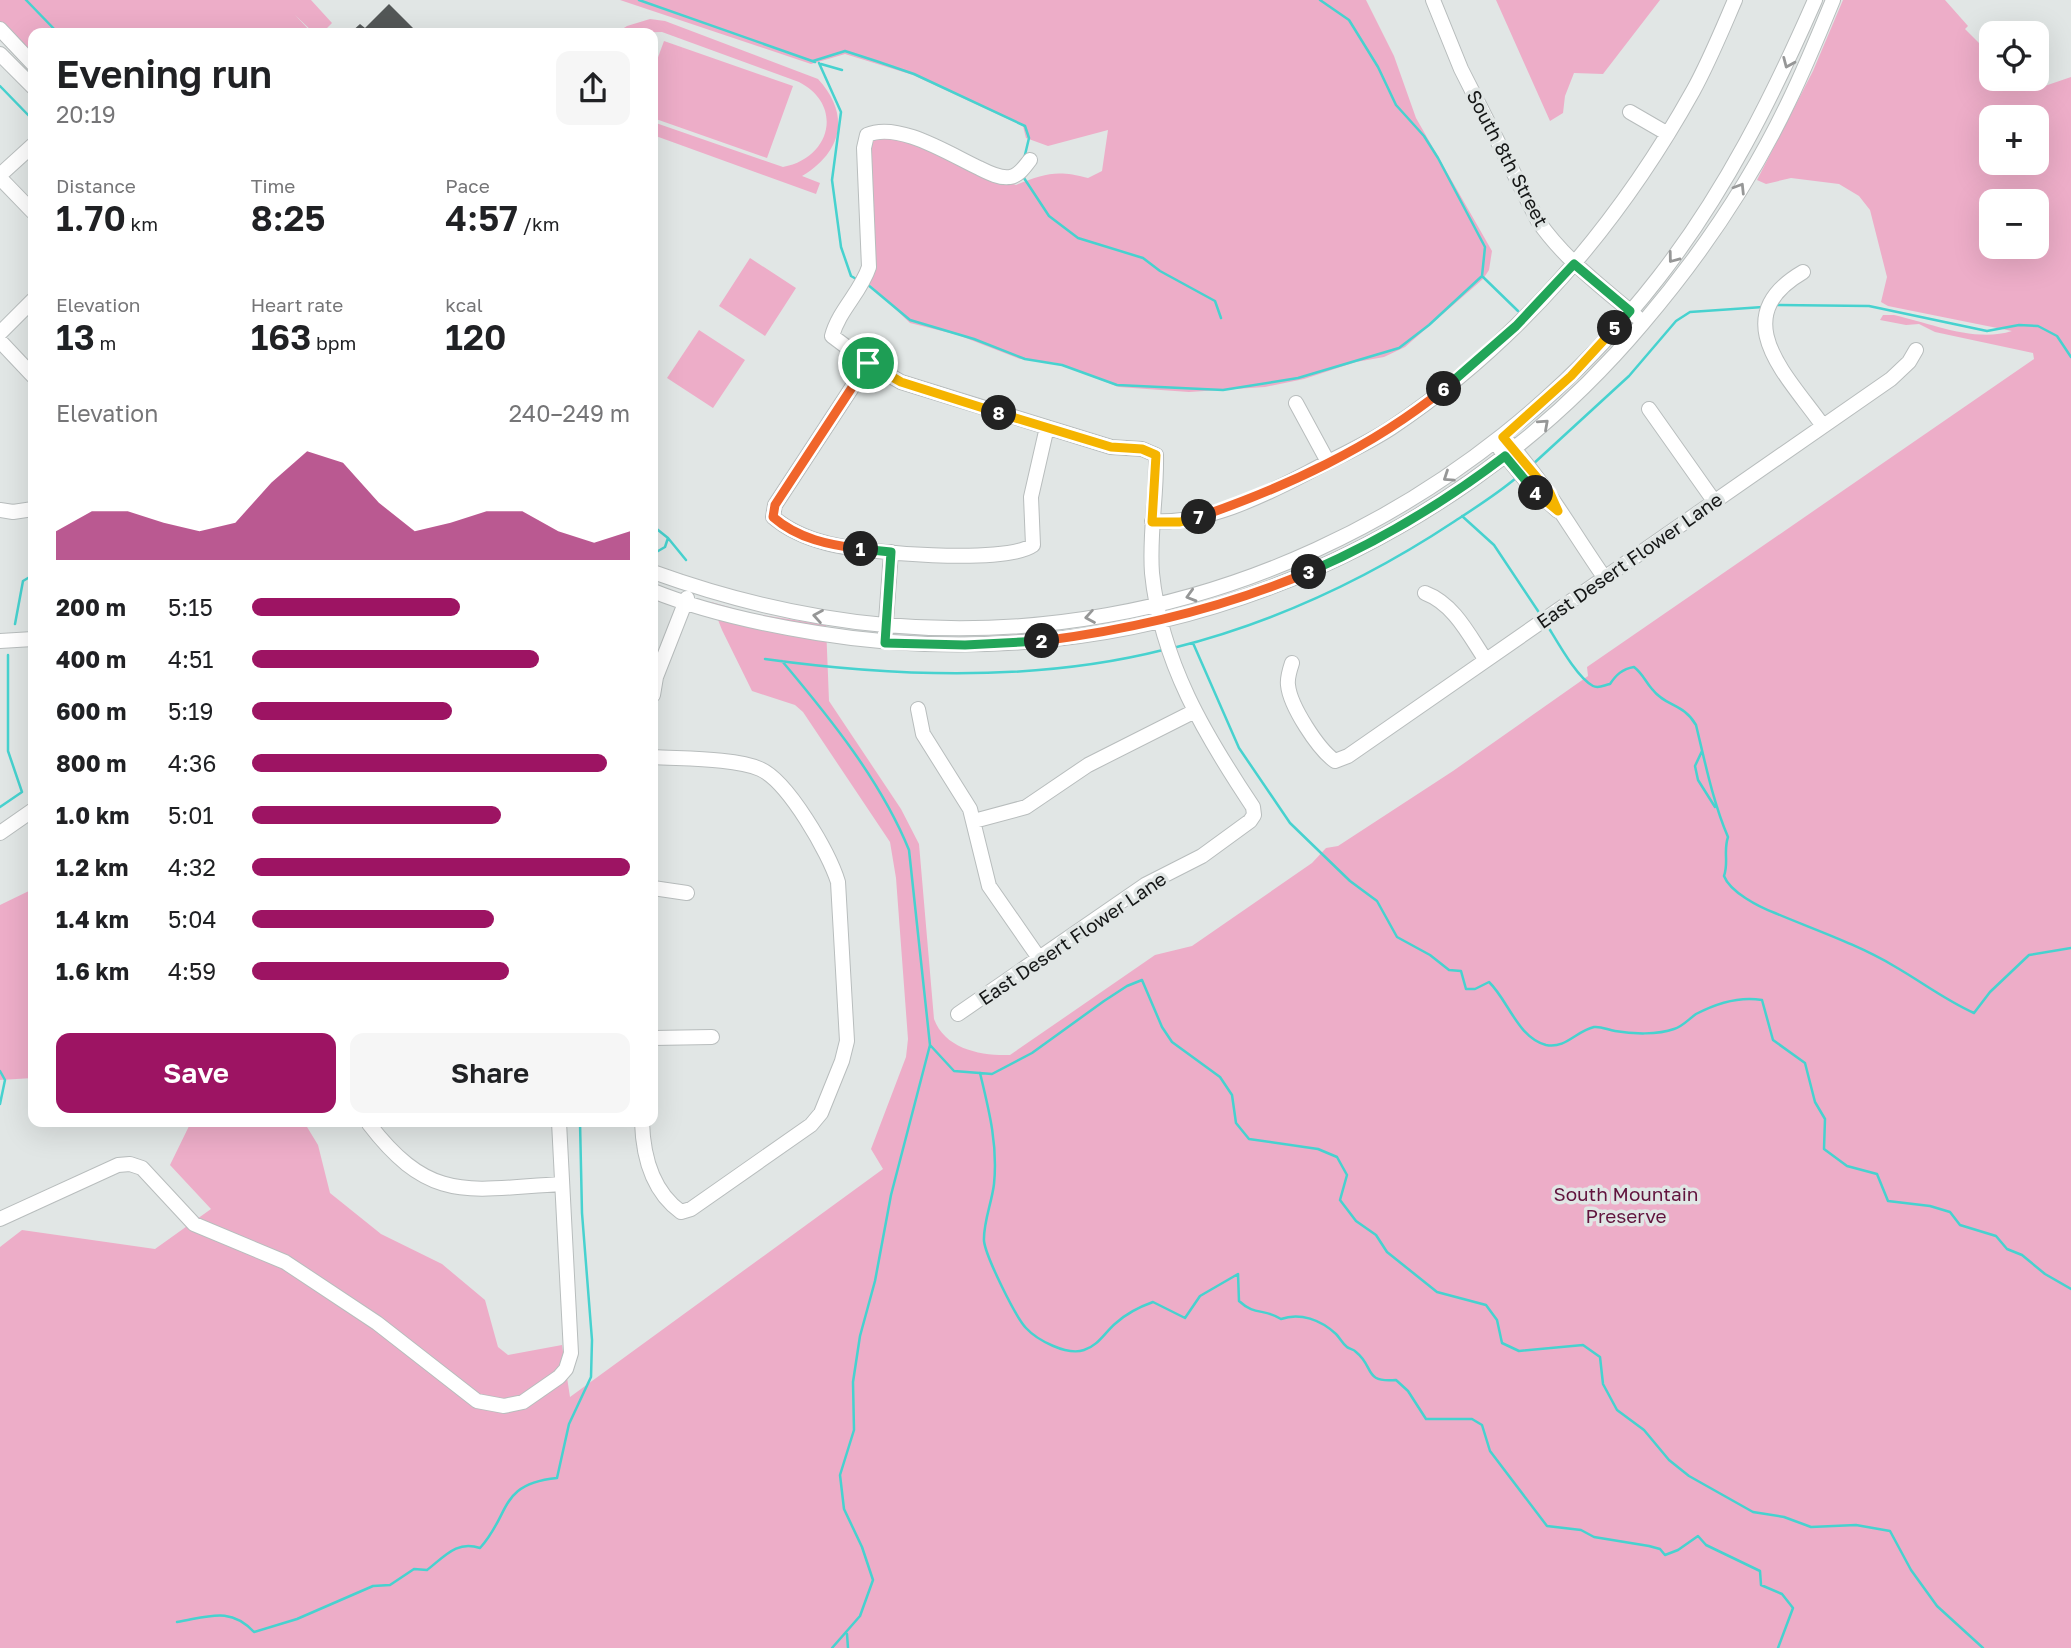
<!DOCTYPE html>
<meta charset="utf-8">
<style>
body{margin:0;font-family:"Golos Text",sans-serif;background:#f6f6f6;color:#202124;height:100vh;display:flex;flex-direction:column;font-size:26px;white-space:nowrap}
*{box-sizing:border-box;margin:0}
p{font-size:23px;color:#757577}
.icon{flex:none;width:38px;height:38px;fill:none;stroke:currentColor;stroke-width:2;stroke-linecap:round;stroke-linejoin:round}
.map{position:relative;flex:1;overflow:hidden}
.details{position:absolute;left:28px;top:28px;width:630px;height:1099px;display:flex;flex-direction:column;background:#fff;border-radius:14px;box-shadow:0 7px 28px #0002}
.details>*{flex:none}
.tools{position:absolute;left:1979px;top:21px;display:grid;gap:14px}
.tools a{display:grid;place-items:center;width:70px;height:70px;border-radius:14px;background:#fff;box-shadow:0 7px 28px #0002;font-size:35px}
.pin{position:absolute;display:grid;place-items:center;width:60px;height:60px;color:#fff;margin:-30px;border:4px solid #fff;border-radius:50%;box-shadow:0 2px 7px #0007}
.km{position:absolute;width:35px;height:35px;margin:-18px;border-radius:50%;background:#222;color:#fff;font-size:19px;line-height:35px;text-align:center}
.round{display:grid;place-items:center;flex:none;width:74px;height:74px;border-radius:14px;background:#f6f6f6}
.headline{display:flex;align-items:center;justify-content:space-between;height:119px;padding:0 28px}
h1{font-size:38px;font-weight:600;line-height:52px}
.figures{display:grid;grid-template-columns:repeat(3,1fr);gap:10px;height:119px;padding:7px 28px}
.figures div{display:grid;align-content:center}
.figures b{font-size:35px;font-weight:600}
.figures small{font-size:19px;font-weight:400}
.figures p{font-size:19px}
.chart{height:196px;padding:14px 28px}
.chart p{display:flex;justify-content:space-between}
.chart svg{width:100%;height:126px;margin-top:7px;fill:#9d1463;opacity:.7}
.cta{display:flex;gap:14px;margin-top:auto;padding:14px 28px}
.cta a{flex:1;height:80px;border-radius:14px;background:#9d1463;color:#fff;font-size:28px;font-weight:600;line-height:80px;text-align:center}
.cta a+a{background:#f6f6f6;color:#202124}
ul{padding:0 28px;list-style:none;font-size:23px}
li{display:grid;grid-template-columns:112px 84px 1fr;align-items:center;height:52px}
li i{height:18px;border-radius:9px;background:#9d1463}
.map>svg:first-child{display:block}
</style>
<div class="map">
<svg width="2071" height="1648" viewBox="0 0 2071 1648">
<rect width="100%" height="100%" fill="#e1e6e5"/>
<path fill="#edadc8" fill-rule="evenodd" d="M0,0H311L332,23L322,33H314L295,15L312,33H284L280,30L276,33H33V57L0,23Z
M620,0H1366L1394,56L1416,118L1492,251L1489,270L1483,279L1405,347L1384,357L1356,362L1304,379L1265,387L1189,392L1119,387L1056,363L1020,359L958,335L910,323L865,280L864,148L877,130L1016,185C1046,173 1057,170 1088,178L1102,171L1108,130L1048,146L1026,138L1023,126L913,75L845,54L811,64Z
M1496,0H1660L1603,74L1574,73L1565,96L1563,113L1550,121Z
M1843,0H1945L1968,26L1965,29L1991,55L1992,79H2034L2036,89L2071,77V1648H0V1247L22,1230L155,1249L211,1209L170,1165L191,1122H304L318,1145L330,1193L381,1234L442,1264L485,1300L498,1347L508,1355L562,1345L570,1397L883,1169L871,1149L906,1057L908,1039L896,878L890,842L803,712L795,705L752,691L722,630L711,602L750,613L826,625L829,701L901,809L919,844L934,1019C945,1049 981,1056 1010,1055L1155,955L1192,946L1312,863L1326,848L1338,846L1453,771L1588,676L1587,667L2034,359L2033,353L1935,332L1919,324L1906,325L1880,320L1883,315H1894C1930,323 1975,343 2012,331L1888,306L1881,302L1887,277L1870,210L1859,196L1839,184L1791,178L1766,184L1757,180L1813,71ZM1992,117H2037V163H1992ZM1992,201H2037V247H1992Z
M650,19L665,21L818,79C851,115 842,152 802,176L820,183L816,194L653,135V122L783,167C831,158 844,105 799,82L662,32L616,33L627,26Z
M664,41L793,86L767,158L653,118V71Z
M750,258L796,288L765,336L719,306Z
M699,330L745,360L713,408L667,378Z
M33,889V1078L0,1080V905Z"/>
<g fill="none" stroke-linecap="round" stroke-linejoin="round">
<path stroke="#47d2cf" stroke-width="2.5" d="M26,0L58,33
M639,0L815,62
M1320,0L1349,20L1378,67L1396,105L1424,136L1438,158L1485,247L1482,276
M813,61L845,51L876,61L914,74L1025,126L1029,138L1024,159
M819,63L841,112L832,180L841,247L851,276L858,280
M821,64L842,70
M0,86L33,120
M1022,175L1049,216L1078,238L1143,258L1160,271L1215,301L1221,318
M867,284L910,320L974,339L1025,359L1062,365L1117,385L1223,390L1298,378L1399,348L1429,325L1482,276L1518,311
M1777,305L1869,306L1987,331L2019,325L2038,326L2057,336L2071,357
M1532,465L1629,376L1676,321L1690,312L1763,307
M1462,516L1494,545L1542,617
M653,526L668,538L686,560
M653,554L665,547L668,538
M15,624L23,581L33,575
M1547,625C1557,641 1577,678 1593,686C1599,689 1604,685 1610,684C1616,675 1622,669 1634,667C1643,674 1645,681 1652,689C1666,707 1683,703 1696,725C1705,762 1713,802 1728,837C1723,852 1729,862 1724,876C1730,892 1759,907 1775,913C1815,930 1857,944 1894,966C1922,982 1945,1000 1974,1013L1990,992L2029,955L2071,948
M1193,643L1239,748L1290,823L1350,881L1377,901L1397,937L1430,955L1449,970L1461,971L1466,989H1475L1489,982C1508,1000 1518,1038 1546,1045C1566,1049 1576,1031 1594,1027C1601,1026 1608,1030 1615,1031C1632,1034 1658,1035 1674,1029C1682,1027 1689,1019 1696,1014C1717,1003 1739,996 1762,1000L1773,1040L1805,1063L1815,1102L1825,1119L1824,1149L1847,1166L1877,1174L1888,1201L1930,1206L1950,1212L1960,1225L1996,1236L2007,1249L2022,1255L2045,1274L2071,1289
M1173,648C1273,623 1369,578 1455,521C1475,508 1497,494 1516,478
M765,659C894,677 1036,682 1163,650
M782,661C830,718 881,781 909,850L930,1045L891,1195L875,1281L860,1336L853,1382L854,1430L840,1475L844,1509L862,1547L873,1580L860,1616L832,1648
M1702,751L1695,766L1698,780L1715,807
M0,807L22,792L8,751V655
M930,1045L954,1071L992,1074L1032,1053L1104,1001L1127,986L1142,980L1162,1027L1172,1042L1220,1077L1232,1095L1236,1123L1249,1139L1318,1149L1337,1157L1347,1175L1340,1200L1356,1221L1376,1235L1387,1252L1437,1292L1486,1305L1497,1320L1502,1343L1519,1351L1583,1345L1600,1357L1603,1384L1617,1410L1644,1430L1669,1460L1689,1476L1753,1512L1784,1517L1811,1527L1856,1525L1890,1531L1911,1570L1937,1606L1983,1648
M0,1071L5,1080L0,1104
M980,1073C989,1110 998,1145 994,1184C992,1202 983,1223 984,1241C986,1257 1015,1316 1026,1328C1037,1340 1067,1356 1084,1350C1098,1346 1105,1332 1116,1323C1127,1313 1139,1307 1153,1302L1185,1318L1200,1296L1238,1274L1239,1301C1255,1316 1264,1308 1281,1319C1300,1312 1321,1320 1336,1334C1340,1338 1342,1343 1347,1347C1349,1349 1354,1349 1356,1352C1375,1367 1363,1383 1396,1380L1408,1391L1426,1419H1472L1482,1425L1490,1451L1547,1526L1581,1530L1594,1537L1649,1546L1660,1549L1665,1555L1678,1550L1698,1536L1706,1545L1760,1571L1761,1585L1782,1594L1793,1608L1778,1648
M177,1622C208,1617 230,1606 254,1632L297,1619L373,1586L390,1585L414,1569L427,1570C445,1556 457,1540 480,1548C511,1514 498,1484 557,1478L569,1424L591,1377L592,1340L582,1213L580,1122
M847,1634L848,1648"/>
</g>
<path fill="#535757" d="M389,4L418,33H350L360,24L365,28Z"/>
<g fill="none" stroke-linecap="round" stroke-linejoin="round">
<g stroke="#b8bdbd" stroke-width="16">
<path id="minor" d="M1433,0L1461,69L1538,221C1565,260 1602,287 1637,317
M0,29L33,64
M0,54L33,87
M1630,112L1668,134
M0,175L33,145
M0,178L33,212
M1803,272C1724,318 1788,376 1823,426
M0,333L33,300
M0,341L33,376
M868,363L775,505L773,517C788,530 807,538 826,543C862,553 1005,565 1033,545L1031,497L1047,427
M1296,403L1328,462
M1649,409L1714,501
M1508,442C1546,484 1572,531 1604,577
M1500,449L1530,486L1558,511
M0,510L13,512L33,509
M1152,521C1203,525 1263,496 1307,473C1335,458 1365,445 1391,428C1518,343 1619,224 1693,91C1709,62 1722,30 1735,0
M653,572C728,599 806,618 885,625C1186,652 1476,513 1659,277C1725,192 1772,98 1815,0
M653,591C705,612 761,624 817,633C1128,684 1441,563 1643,323C1700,256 1751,181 1789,101C1805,68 1819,34 1833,0
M1425,593C1454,604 1469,635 1485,659
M885,635L891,552
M0,641L33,639
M1292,663C1290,669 1287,678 1288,685C1290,706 1318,749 1335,761L1348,756L1891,379L1909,362L1916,350
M653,695L656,677L687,598
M918,709L923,734L970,809L989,886L1039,958
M974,821L1026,807L1088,765L1193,712
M0,833L33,810
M653,888L687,893
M958,1014L1145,885L1202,856L1250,821L1254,815L1253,807C1205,735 1161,662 1152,573C1149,534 1157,495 1156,455L1142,449L1111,447L901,382L868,363L832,336C839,310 861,292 869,267L864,148L867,135C898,121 949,154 979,168C987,172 1000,179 1010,177C1019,176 1025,166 1030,160
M653,1038L712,1037
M642,1122C643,1155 652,1191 681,1212L691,1209L811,1125L821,1113L842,1061L847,1041L838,882C829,853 788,781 760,769C735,758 681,759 653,757
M369,1124C431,1205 470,1189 561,1184
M0,1219L118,1165L130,1164L142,1168L194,1224L285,1262L377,1323L477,1401L504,1406L523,1402L559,1377L566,1369L571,1353L559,1122"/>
</g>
<use href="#minor" stroke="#fff" stroke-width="14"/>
</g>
<defs><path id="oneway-chevron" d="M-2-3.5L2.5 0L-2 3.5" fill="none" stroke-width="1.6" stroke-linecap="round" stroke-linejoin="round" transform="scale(1.75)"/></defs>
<g stroke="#969797">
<use href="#oneway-chevron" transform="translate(1788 63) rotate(113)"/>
<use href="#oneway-chevron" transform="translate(1740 188) rotate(-58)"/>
<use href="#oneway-chevron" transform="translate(1673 258) rotate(127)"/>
<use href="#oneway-chevron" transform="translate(1544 424) rotate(-42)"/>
<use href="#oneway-chevron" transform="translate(1448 477) rotate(146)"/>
<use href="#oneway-chevron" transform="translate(1191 596) rotate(164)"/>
<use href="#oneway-chevron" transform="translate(818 616) rotate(-170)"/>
<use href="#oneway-chevron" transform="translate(1090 617) rotate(170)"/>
</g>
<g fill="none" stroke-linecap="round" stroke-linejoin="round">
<g stroke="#fff" stroke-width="14">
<path id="split-1" d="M861,549C830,545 798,539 773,517L775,505L868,363"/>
</g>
<g stroke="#fff" stroke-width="14">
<path id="split-2" d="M861,549L891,552L885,643L965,645L1042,641"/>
</g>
<g stroke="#fff" stroke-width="14">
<path id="split-3" d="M1042,641C1135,629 1223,608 1309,572"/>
</g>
<g stroke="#fff" stroke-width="14">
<path id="split-4" d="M1309,572C1380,541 1445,502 1505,456L1536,493"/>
</g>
<g stroke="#fff" stroke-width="14">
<path id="split-5" d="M1536,493L1558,511L1550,493L1503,437L1571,376L1615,328"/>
</g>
<g stroke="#fff" stroke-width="14">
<path id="split-6" d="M1444,389L1516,326L1574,264L1630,311L1615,328"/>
</g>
<g stroke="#fff" stroke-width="14">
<path id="split-7" d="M1199,517C1286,487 1371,448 1444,389"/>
</g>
<g stroke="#fff" stroke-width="14">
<path id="split-8" d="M999,413L1111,447L1142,449L1156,455L1152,522H1180L1199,517"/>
</g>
<g stroke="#fff" stroke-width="14">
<path id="split-9" d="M868,363L901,382L999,413"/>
</g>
<use href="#split-1" stroke="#f0652b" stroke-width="9"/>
<use href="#split-2" stroke="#22a559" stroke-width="9"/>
<use href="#split-3" stroke="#f0652b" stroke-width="9"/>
<use href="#split-4" stroke="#22a559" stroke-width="9"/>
<use href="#split-5" stroke="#f5b400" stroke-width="9"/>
<use href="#split-6" stroke="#22a559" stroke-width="9"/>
<use href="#split-7" stroke="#f0652b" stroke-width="9"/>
<use href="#split-8" stroke="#f5b400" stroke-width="9"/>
<use href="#split-9" stroke="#f5b400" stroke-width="9"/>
</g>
<g text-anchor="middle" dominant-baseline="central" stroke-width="7" stroke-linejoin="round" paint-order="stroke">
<g font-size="19" fill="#151717" stroke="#e1e6e5">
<text transform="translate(1508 158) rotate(62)">South 8th Street</text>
<text transform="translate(1629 560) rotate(-35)">East Desert Flower Lane</text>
<text transform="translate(1072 938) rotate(-34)">East Desert Flower Lane</text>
</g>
<g font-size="19" fill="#61133d" stroke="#e1e6e5">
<text x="1626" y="1193">South Mountain<tspan x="1626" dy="22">Preserve</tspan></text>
</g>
</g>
</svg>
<div class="tools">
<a><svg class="icon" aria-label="locate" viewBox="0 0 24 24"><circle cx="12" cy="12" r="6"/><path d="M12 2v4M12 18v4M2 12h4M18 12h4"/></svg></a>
<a>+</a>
<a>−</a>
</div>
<div class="pin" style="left:868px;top:363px;background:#1e9e55"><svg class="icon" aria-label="arrive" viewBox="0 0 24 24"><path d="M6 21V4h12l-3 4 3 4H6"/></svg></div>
<b class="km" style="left:861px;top:549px">1</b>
<b class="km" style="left:1042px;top:641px">2</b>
<b class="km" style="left:1309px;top:572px">3</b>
<b class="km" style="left:1536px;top:493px">4</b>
<b class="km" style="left:1615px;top:328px">5</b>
<b class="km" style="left:1444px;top:389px">6</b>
<b class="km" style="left:1199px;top:517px">7</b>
<b class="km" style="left:999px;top:413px">8</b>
<section class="details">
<div class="headline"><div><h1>Evening run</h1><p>20:19</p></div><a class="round"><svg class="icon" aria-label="share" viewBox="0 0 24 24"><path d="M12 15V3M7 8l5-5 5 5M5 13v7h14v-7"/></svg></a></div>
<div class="figures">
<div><p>Distance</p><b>1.70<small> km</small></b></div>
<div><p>Time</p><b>8:25</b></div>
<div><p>Pace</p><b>4:57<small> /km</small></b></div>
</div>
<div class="figures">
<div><p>Elevation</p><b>13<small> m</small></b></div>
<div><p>Heart rate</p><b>163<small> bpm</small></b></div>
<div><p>kcal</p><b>120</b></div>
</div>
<div class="chart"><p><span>Elevation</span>240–249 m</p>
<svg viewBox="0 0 160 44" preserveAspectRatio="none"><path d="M0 44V34L10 27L20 27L30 31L40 34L50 31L60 17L70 6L80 10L90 24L100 34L110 31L120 27L130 27L140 34L150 38L160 34V44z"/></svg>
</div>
<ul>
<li><b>200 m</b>5:15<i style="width:55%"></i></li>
<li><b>400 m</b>4:51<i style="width:76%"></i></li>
<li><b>600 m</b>5:19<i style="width:53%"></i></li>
<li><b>800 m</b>4:36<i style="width:94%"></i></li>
<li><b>1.0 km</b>5:01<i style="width:66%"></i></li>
<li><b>1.2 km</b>4:32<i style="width:100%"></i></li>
<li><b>1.4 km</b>5:04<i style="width:64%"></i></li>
<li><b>1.6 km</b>4:59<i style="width:68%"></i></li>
</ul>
<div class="cta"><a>Save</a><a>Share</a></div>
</section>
</div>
